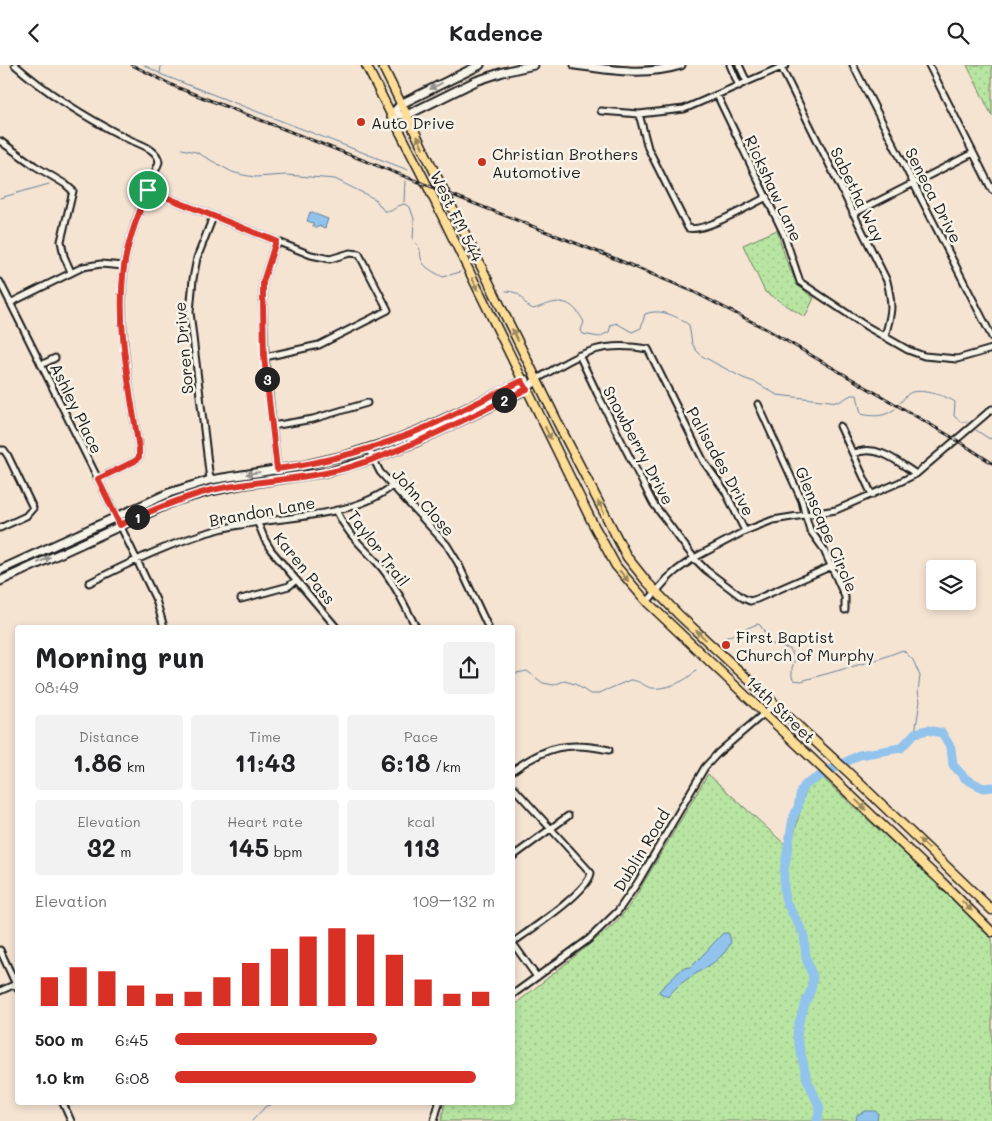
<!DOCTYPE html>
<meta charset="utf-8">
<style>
body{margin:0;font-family:Mali,sans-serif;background:#f2f2f2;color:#202124;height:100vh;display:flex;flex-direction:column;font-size:19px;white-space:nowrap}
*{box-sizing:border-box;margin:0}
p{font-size:16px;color:#757577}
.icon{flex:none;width:28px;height:28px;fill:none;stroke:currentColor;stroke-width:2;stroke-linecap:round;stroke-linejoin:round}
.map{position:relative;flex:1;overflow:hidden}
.details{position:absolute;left:15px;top:560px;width:500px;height:480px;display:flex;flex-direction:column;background:#fff;border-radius:5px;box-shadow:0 2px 8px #0003}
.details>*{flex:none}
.buttons{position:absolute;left:926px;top:495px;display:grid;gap:10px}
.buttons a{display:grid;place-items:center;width:50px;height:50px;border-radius:5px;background:#fff;box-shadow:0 2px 8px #0003;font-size:25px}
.pin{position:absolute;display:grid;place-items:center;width:42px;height:42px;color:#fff;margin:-21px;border:2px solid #fff;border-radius:50%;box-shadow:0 1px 5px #0007}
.km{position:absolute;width:25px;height:25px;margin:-12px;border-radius:50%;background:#222;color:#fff;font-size:14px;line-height:25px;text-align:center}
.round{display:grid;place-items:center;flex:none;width:52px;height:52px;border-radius:5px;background:#f2f2f2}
.head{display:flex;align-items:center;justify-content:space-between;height:85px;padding:0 20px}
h1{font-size:28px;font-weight:800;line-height:38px}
.figures{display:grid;grid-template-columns:repeat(3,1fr);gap:8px;height:85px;padding:5px 20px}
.figures div{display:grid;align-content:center;border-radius:5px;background:#f2f2f2;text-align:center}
.figures b{font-size:25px;font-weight:800}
.figures small{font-size:14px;font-weight:400}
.figures p{font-size:14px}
.chart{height:140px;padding:10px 20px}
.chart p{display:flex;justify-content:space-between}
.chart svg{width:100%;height:90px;margin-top:5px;stroke:#d93025;stroke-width:6}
ul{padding:0 20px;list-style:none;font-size:16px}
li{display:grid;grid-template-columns:80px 60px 1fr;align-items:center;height:38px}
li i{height:12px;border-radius:6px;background:#d93025}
header{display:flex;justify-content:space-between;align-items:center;height:65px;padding:0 20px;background:#fff;font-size:22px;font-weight:800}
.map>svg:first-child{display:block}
</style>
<header><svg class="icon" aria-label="back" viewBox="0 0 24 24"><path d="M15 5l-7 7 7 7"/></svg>Kadence<svg class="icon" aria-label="search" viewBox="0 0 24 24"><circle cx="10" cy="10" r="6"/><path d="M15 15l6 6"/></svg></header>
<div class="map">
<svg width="992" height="1056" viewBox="0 0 992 1056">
<defs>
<pattern id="grass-dots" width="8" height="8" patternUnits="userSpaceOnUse" patternTransform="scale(1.25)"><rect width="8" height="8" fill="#b8e5a2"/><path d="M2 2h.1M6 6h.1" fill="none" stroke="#9ec48b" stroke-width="1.8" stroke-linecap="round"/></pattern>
</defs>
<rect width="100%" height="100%" fill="#f6e4d3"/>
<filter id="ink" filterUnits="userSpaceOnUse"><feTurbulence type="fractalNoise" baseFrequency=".02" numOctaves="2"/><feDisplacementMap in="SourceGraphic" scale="10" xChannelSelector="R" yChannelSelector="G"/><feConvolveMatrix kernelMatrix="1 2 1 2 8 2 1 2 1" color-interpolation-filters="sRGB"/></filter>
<g filter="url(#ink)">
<path fill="url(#grass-dots)" stroke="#6a805f" d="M967,0H992V51Z
M777,165C785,191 790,218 814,233L805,252L765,227L743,180Z
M708,709L790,784L806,724L822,712L962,842L992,874V1056H441L445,1038H512L513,941L611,862L623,849L634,834Z"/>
<path fill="#91c3ed" stroke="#628099" d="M310,147L328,154L325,163L319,161L317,163L313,161V158L307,156Z
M723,868H727L729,869L731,877C720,903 683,909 668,932L660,928L659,926L683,903L691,902L699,894Z
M865,1046H875L878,1048L877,1056H856L857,1050Z"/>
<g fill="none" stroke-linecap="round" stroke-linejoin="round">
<path stroke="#628099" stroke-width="1" d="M144,0L159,8
M161,0L160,9L408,105
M182,84L196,87L232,107L243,110L255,112L286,110L335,114L375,134L384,146H391L398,141L404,139L410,142L414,154L413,175C424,185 418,189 423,198C427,204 437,209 443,212L460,207
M0,133L49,119
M404,137L405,116
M506,226C525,227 519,236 531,243C535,245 538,242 542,241C564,233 573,237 584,257L581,265L583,269L599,272L609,267L611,260L616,258L632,267L641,263L645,249C661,243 676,251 689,260L692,278L696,285L702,291L743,313L757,318L777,330L839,337L851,330H857L861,349C874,352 884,352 895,344
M900,338C904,334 906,329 912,327C921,324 948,331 955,337L954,351L961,357H967
M976,365L988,373L992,374
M725,573L757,559L760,560L772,579L790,584L795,594L792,603V612L794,615L801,616L879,594L903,585L913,595L920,611L918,626L920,636L915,668
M512,609L527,606L543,618L554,620L564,616L575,619L590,629H597L630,615C637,615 642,619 648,622C662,627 688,616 696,605
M252,1056L266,1041L275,1038"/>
<path stroke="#91c3ed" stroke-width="9" d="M817,1056L820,1043L807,1014L797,972L798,961L806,936L811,925L813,912L806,893L804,869L786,837L784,825V806L793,753L798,742L801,726L805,720L811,716L859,690L901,683L915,668L928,665L942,668L951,683L953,700L966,714L983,723L992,722"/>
<g stroke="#1c1c1c" stroke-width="9">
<path id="minor" d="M15,0C48,29 85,52 124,72C135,78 158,83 159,97C146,131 129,166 124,202C117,263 130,325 139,384V392L135,396L98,414
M730,0L739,21
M739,0L747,17
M853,0L992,272
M929,0L992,125
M781,2L887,216C893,241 892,247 885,271
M717,30L784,169L800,217L866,261L908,285L924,291L957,294L992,284
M601,46L639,49L684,44L786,0
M639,49L648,83L688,163C704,168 750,140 767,132
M0,76L35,101L65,119L73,126L61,176L64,191L71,207
M148,125L311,190L330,194L350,188L359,189L388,245L319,280L265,292
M853,149L973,88
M276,176L263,217V239L265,292L277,404
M0,217L98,414L156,535L164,562
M10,238L83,202L101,199L124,201
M579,290L597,328L653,438L694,493L706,505L743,533L750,536L757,534L832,501
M41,300L55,293
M537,314C579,290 597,275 648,284L704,397L725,426L745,466
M758,339L802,436L805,449L810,465L823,483L845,532V545
M272,361L313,354L367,338
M840,361L872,430
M368,383L380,407L447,480L458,498L488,562
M0,385H4L8,391L33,443L26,451L0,463
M853,389C876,378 897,396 916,409
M210,415L190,247L193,214L197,193L213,152
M336,445C348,471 364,482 381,502C396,520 405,542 416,562
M258,458L265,475L271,485L336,562
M89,518C131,497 174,476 220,464C270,451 352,455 392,421
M241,534L289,521L296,515
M647,537L668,513L677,505L694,493L745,466L773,455L836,445L900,417L916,409L992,344
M512,706C547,681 567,676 609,685
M512,721L591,808C588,827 530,865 512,878
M512,792L568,751
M512,877L537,912
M0,885L18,924
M0,926L18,918
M512,930L589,874L618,846L638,817L705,702L718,688L775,639
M63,1038L71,1056
M434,1056L439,1038"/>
</g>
<g stroke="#1c1c1c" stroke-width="11">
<path id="secondary" d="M575,0C611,5 645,11 681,0
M391,50H407L476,16L503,7L534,0
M391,50L401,39L480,0
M0,505L169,428L210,415L300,401L347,390L397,374L429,361L526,315
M0,516L175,436L211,426L240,420L329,407L373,394L414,378L473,350L527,324L537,314"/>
</g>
<g stroke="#1c1c1c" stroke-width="11">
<path id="primary" d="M366,0L427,120L592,457L616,501L647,537L941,816L992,867
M382,0L562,366L627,492L647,517L679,550L850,709L992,845"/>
</g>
<use href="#minor" stroke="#f7f3e8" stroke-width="5"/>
<use href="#secondary" stroke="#f7f3e8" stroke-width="7"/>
<use href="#primary" stroke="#fedd96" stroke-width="8"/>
<g stroke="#1c1c1c" stroke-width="3">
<path id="rail" d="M132,0L176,22L611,192L690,225L766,264L955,374L992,398"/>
</g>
<use href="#rail" stroke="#f7f3e8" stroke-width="1" stroke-dasharray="4" stroke-linecap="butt"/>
</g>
<defs><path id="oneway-solid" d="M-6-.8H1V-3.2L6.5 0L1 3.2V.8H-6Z" transform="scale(1.25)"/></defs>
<g fill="#94928c">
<use href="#oneway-solid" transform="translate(436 21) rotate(153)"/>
<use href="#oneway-solid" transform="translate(253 408) rotate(172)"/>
<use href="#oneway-solid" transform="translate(44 495) rotate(-25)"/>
</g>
<g fill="#98865f">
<use href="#oneway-solid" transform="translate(420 77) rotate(-116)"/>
<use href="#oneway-solid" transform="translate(475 219) rotate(64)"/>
<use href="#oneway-solid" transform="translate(515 270) rotate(-116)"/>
<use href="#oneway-solid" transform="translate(548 368) rotate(64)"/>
<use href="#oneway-solid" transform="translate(601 442) rotate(-117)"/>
<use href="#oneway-solid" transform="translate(624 511) rotate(50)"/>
<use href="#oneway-solid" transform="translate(701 570) rotate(-137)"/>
<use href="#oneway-solid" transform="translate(861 740) rotate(44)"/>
<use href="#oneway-solid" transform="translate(924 779) rotate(-136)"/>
<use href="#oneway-solid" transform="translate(967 841) rotate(45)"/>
</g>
</g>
<g fill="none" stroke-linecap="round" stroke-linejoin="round" filter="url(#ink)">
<g stroke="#fff" stroke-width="10">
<path id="route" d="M148,125L276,176L263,217V239L264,292L277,404C329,397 380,382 429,361C460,347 491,330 522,316L527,324C469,352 412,383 350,402C305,415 257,415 212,425C180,433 150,446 120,460L98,414L135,396L139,392V384C130,325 116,262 124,202C128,175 138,150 148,125Z"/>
</g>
<use href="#route" stroke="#d93025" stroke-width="6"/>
</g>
<g fill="#c8321e" stroke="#f7f3e8" stroke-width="2">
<circle cx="361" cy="57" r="5"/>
<circle cx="482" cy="97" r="5"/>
<circle cx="726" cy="580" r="5"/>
</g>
<g text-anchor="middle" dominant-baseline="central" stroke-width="5" stroke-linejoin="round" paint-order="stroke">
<g font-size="16" fill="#1c1c1c" stroke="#f7f3e8" text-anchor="start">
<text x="371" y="57">Auto Drive</text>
<text x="492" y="88">Christian Brothers<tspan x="492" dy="18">Automotive</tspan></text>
<text x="736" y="571">First Baptist<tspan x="736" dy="18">Church of Murphy</tspan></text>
</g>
<g font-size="16" fill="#1c1c1c" stroke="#f7f3e8">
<text transform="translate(774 123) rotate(65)">Rickshaw Lane</text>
<text transform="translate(858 129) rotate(64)">Sabetha Way</text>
<text transform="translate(934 130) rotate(63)">Seneca Drive</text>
<text transform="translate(457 151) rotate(64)">West FM 544</text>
<text transform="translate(183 283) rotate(-95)">Soren Drive</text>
<text transform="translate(77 343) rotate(64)">Ashley Place</text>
<text transform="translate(639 380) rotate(62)">Snowberry Drive</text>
<text transform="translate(721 396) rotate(61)">Palisades Drive</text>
<text transform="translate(424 437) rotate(48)">John Close</text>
<text transform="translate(262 446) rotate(-10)">Brandon Lane</text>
<text transform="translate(827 464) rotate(67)">Glenscape Circle</text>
<text transform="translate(379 483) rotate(53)">Taylor Trail</text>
<text transform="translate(305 503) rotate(51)">Karen Pass</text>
<text transform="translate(781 644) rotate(44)">14th Street</text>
<text transform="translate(641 785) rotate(-59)">Dublin Road</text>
</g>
</g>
</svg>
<div class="buttons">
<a><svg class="icon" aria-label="layers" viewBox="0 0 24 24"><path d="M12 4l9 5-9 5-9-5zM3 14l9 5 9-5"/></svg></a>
</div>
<div class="pin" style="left:148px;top:125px;background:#1e9e55"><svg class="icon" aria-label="arrive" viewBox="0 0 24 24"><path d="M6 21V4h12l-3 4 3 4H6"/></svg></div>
<b class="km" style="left:137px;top:452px">1</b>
<b class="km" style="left:504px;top:335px">2</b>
<b class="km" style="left:267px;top:314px">3</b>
<section class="details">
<div class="head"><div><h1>Morning run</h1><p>08:49</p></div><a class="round"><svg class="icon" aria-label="share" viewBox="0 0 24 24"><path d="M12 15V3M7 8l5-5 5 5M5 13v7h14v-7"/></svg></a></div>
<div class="figures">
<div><p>Distance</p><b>1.86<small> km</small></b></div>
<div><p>Time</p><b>11:43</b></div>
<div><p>Pace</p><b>6:18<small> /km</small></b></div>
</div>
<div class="figures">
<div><p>Elevation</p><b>32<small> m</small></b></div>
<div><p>Heart rate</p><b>145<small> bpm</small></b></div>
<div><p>kcal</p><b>113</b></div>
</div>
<div class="chart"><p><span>Elevation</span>109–132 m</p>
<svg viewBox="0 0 160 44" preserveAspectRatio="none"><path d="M5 44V30M15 44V25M25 44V27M35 44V34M45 44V38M55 44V37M65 44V30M75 44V23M85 44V16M95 44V10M105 44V6M115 44V9M125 44V19M135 44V31M145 44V38M155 44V37"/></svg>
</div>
<ul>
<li><b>500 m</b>6:45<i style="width:63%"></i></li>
<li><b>1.0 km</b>6:08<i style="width:94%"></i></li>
</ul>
</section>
</div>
